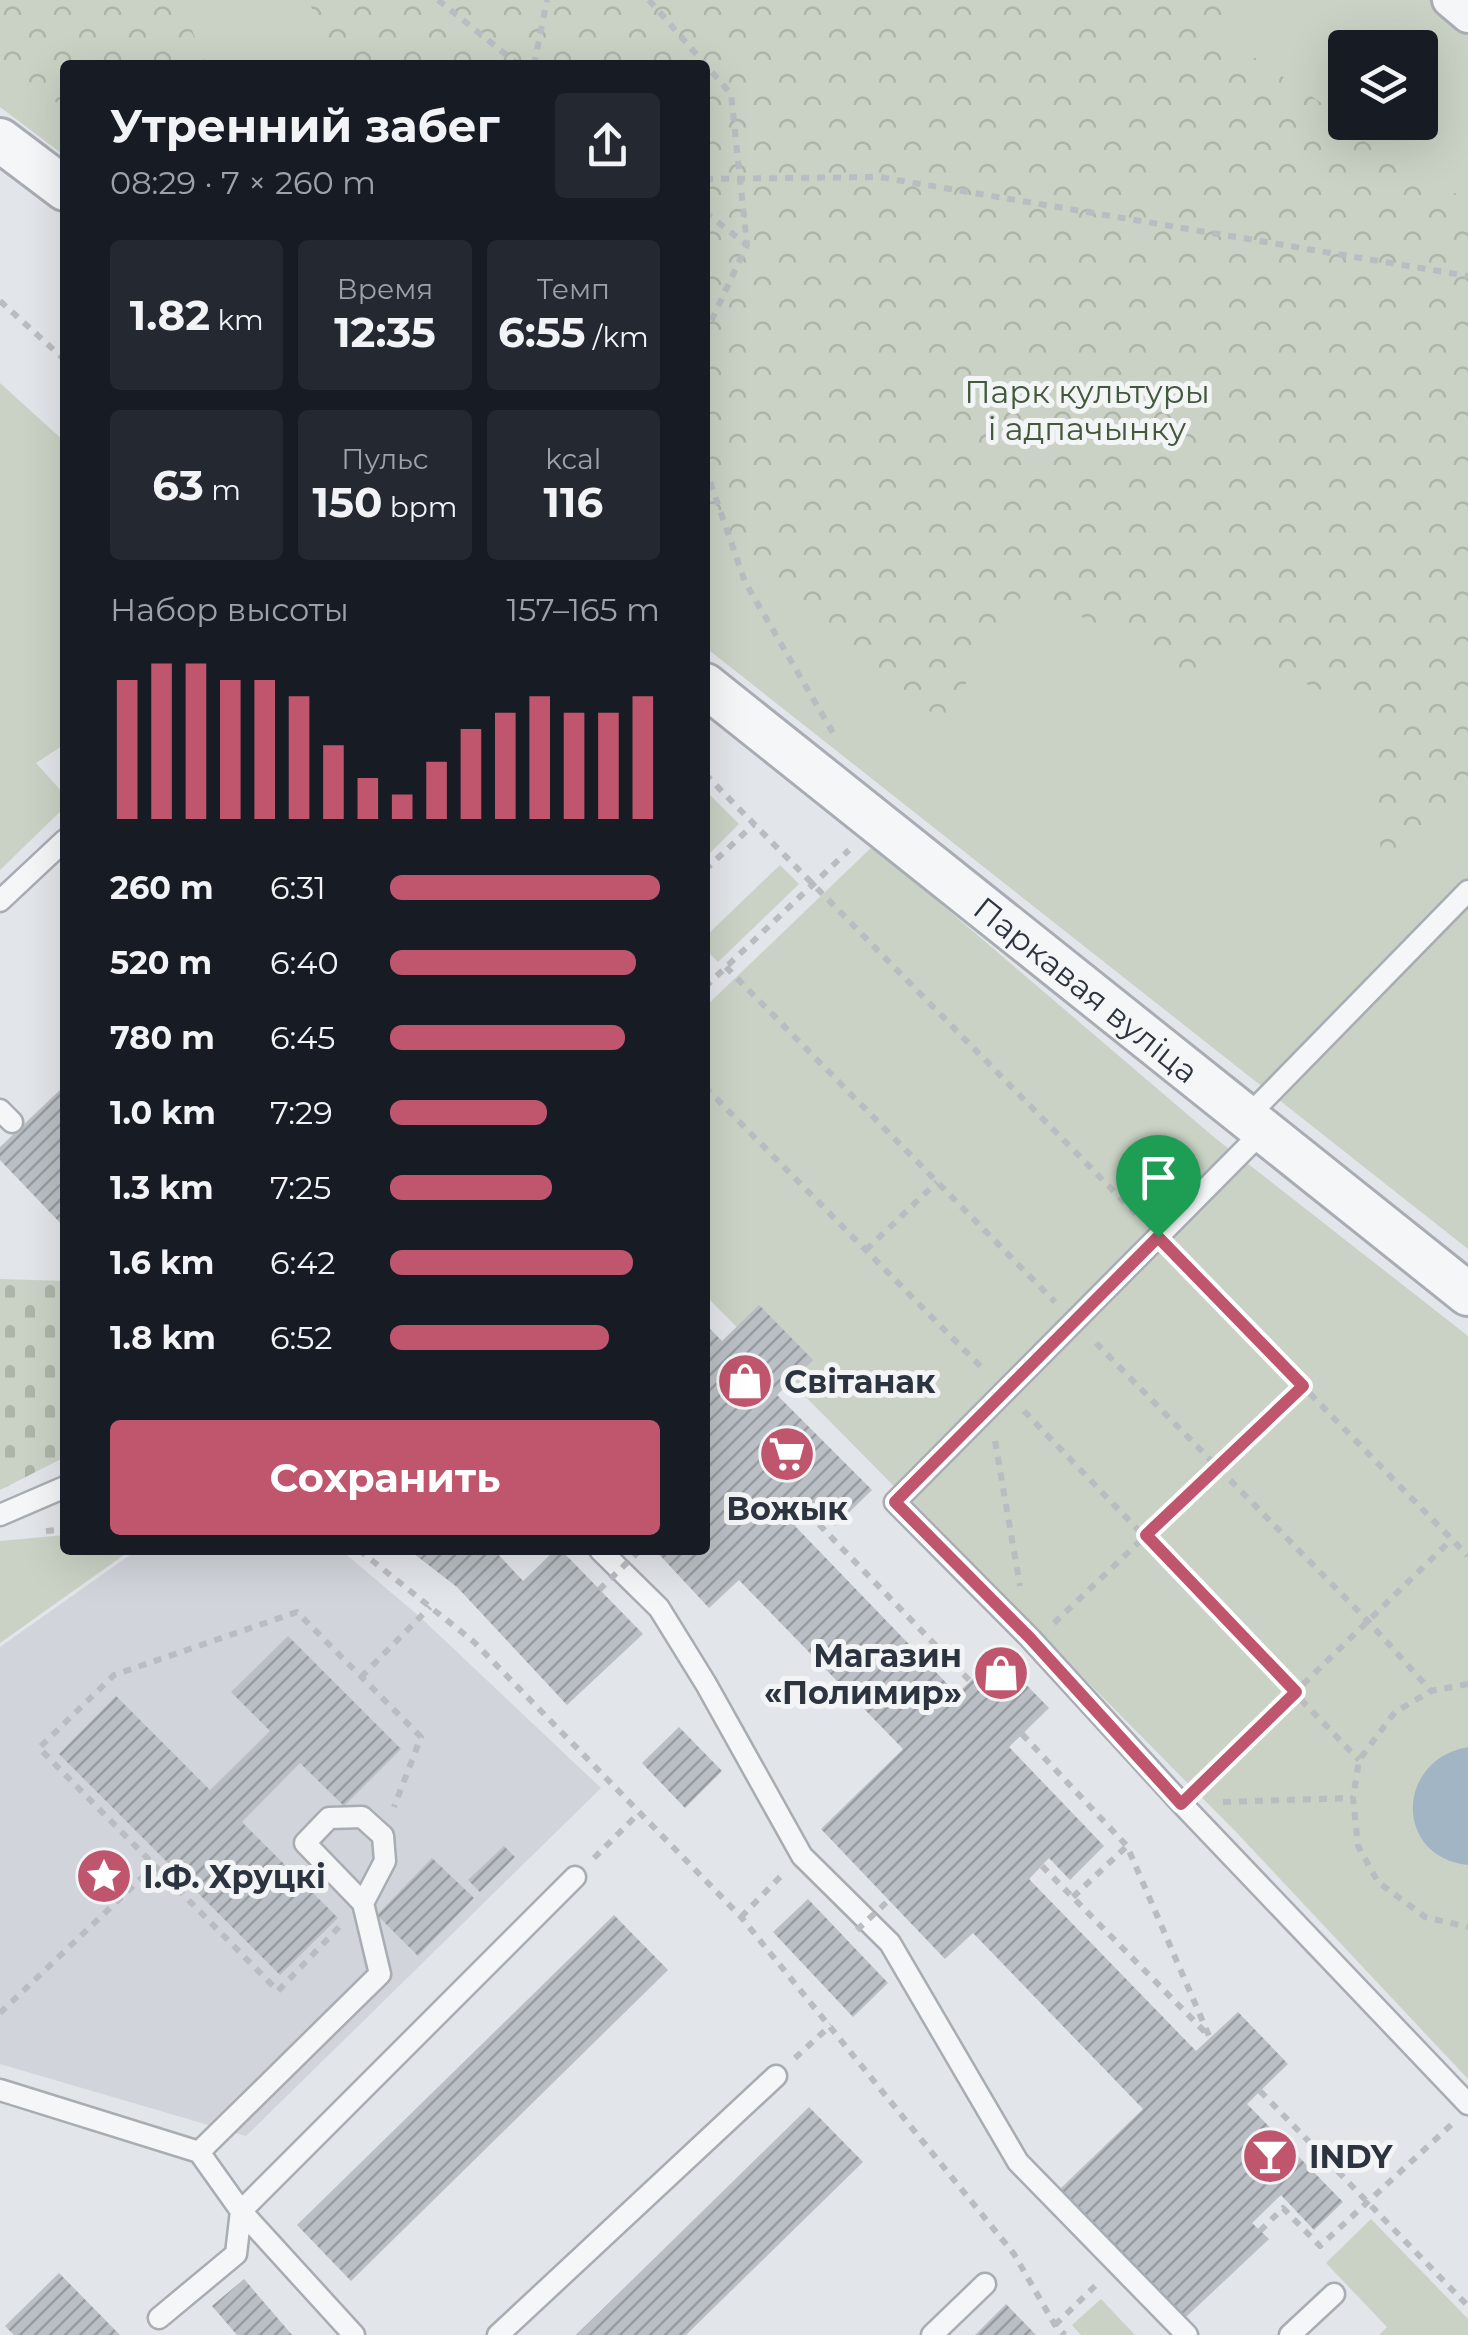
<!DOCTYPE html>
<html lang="ru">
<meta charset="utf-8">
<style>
body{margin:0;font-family:Montserrat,sans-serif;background:#242831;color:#f1f3f6;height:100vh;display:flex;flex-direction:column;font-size:38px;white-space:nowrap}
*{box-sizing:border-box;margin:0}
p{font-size:32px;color:#9ea1a6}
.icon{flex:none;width:55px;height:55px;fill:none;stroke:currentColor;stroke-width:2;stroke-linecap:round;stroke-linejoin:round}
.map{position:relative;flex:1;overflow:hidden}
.panel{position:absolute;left:60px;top:60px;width:650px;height:1495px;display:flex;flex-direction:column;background:#171b24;border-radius:10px;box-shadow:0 10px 40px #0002}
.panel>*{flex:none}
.fabs{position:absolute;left:1328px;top:30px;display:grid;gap:20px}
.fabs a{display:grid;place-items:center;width:110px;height:110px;border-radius:10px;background:#171b24;box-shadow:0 10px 40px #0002;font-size:50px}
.pin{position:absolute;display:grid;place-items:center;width:85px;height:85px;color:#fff;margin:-102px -42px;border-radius:50% 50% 50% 0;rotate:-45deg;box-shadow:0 0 10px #0007}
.pin .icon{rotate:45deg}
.round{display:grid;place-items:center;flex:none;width:105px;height:105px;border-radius:10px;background:#242831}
.overview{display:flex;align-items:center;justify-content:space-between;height:170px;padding:0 50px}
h1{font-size:45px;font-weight:700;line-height:75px}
.figures{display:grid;grid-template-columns:repeat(3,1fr);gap:15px;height:170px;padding:10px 50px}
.figures div{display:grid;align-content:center;border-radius:10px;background:#242831;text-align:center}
.figures b{font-size:42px;font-weight:700}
.figures small{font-size:28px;font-weight:400}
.figures p{font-size:28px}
.chart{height:280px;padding:20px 50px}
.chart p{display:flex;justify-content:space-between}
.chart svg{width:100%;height:180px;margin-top:10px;stroke:#bf566d;stroke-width:6}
.primary-button{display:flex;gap:20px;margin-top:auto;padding:20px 50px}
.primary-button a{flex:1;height:115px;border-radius:10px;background:#bf566d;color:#fff;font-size:40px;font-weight:700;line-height:115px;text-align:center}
ul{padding:0 50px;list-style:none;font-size:32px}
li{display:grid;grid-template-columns:160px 120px 1fr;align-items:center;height:75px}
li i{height:25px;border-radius:12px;background:#bf566d}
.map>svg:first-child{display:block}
</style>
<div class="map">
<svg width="1468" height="2335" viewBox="0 0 1468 2335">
<defs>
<pattern id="forest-crowns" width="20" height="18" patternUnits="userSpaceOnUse" patternTransform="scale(2.5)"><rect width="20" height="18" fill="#c9d2c4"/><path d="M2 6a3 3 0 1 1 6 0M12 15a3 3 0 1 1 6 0" fill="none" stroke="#adb5a9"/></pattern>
<pattern id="cemetery-stones" width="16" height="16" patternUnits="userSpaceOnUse" patternTransform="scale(2.5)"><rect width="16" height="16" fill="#c9d2c4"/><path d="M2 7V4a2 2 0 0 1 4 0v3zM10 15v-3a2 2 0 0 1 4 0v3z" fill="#adb5a9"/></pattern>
<pattern id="building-hatch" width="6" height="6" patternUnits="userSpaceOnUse" patternTransform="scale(2.5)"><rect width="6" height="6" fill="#babfc5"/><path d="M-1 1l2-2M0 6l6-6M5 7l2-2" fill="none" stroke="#979ca1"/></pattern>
</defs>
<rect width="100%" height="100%" fill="#e2e5e9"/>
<path fill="#d1d5db" d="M137,1550H341L420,1617L601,1788L246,2136L0,2064V1647Z"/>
<path fill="#c9d2c4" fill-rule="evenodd" d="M0,0H1468V1249L705,647V65H65V156L0,107ZM1345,48H1420V122H1345Z
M0,383L65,442V744L36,763L65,795V807L0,870Z
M705,790L739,824L705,858Z
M873,846L1215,1138L1468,1336V2079L1237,1833L705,1295V1007Z
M780,865L799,884L718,962L705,949V937Z
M65,1535V1550H131L0,1643V1541Z
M1371,2219L1468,2319V2335H1379L1387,2327L1326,2263Z
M1101,2299L1135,2335H1081L1072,2325Z"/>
<path fill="url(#forest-crowns)" d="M0,0H179L207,65H65V109L0,60Z
M308,0H1246L1211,28L1345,119V122L1351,123L1468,202V793L1383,878L1369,710L1223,649L1204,687L1028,586L942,721L705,529V65H338Z"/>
<path fill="url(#cemetery-stones)" d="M0,1279L65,1281V1457L0,1490Z"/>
<path fill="#a2b5c5" d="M1468,1747V1865C1394,1857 1395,1760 1468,1747Z"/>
<path fill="url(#building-hatch)" d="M62,1088L65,1092V1228L0,1160V1147Z
M759,1305L813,1360L777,1395L872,1490L835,1526L815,1506L795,1526L957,1694L997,1655L1049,1708L1009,1747L1104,1846L1070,1880L1049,1858L1029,1879L1196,2051L1238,2012L1288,2064L1247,2104L1343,2202L1314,2230L1281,2195L1252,2223L1269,2239L1185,2318L1060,2189L1143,2109L973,1933L945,1959L821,1829L903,1749L739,1580L709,1608L655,1550H705V1324L722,1341Z
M409,1550H494L523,1581L555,1550H561L643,1634L567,1705L457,1587Z
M288,1636L401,1749L344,1806L300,1763L242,1822L338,1918L280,1975L59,1754L116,1696L210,1790L270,1731L231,1692Z
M679,1727L722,1771L685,1808L642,1763Z
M504,1846L515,1857L480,1892L468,1880Z
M432,1858L474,1898L418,1956L377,1915Z
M808,1899L888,1983L853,2017L773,1932Z
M614,1915L668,1970L351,2281L297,2225Z
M809,2107L863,2162L686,2335H576Z
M59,2273L120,2335H14L5,2326Z
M244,2279L292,2335H237L212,2306Z
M1006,2304L1036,2335H975Z"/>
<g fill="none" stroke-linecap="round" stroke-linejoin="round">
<g stroke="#a8acb3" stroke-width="25">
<path id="service" d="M0,901L65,840
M0,1110L12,1122
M1247,1117L1468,891
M1263,1131L895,1502L1029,1637L1181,1803L1468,2104
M0,1515L65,1487
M600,1550L659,1608L706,1684L802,1856L890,1943L1018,2162L1187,2335
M0,2090L199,2152L241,2211L354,2335
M199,2152L380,1974L363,1903L305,1843L329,1818L362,1817L383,1836L385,1861L363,1903
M159,2318L236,2254L241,2211L575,1877
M498,2335L776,2076
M932,2335L985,2284
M1290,2335L1334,2294"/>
</g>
<g stroke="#a8acb3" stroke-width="38">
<path id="pedestrian" d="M1449,0L1468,16"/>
</g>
<g stroke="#a8acb3" stroke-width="48">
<g id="minor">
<path d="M0,140L65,189"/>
<path id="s1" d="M705,685L1468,1294"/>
</g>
</g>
<path stroke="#b9bcc0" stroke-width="6" stroke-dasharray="8 8" stroke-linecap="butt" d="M438,0L519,65
M649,0L731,94L747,245L705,334
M534,65L547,0
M705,179L879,177L1468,276
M705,212L747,245
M0,301L65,360
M705,467L745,582L833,733
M705,774L1140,1218
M705,870L754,824
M726,967L1055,1302
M705,987L849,850
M705,1087L984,1370
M866,1250L937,1182
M1176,1256L1468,1556
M1096,1343L1368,1621L1431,1691
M1024,1411L1359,1760
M995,1441L1020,1586
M808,1513L970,1681
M46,1531L65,1529
M359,1550L474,1642L741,1917L1014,2254L1055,2325L1065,2335
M1054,1623L1303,1386
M361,1677L430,1607
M1468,1684L1431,1691L1395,1712L1359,1760L1353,1798L1358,1846L1378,1882L1425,1917L1468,1927
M1022,1734L1127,1846L1210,2038
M1200,1785L1452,1539
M1223,1802L1353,1798
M594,1858L639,1813
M1042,1866L1206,2033
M1073,1897L1127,1846
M741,1917L782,1875
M339,1927L278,1991L39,1748L114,1675L297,1612L421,1737L394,1807
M0,2013L155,1865
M795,2058L831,2025
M1260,2091L1468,2306
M1260,2231L1283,2208L1320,2246L1452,2124
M1055,2325L1096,2285"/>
<use href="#service" stroke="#f5f6f8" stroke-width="20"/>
<use href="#pedestrian" stroke="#f5f6f8" stroke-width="32"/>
<use href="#minor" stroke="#f5f6f8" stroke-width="42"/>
<path stroke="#b9bcc0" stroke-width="6" stroke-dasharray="8 8" stroke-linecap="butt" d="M599,1590L640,1550
M857,1930L889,1900"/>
</g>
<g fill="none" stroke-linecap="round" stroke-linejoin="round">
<g stroke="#fff" stroke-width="20">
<path id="route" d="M1158,1237L1303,1386L1146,1535L1296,1692L1181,1804L1029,1637L895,1502Z"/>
</g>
<use href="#route" stroke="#bf566d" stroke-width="12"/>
</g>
<defs>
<g id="shop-disc" transform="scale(2.875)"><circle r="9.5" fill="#bf566d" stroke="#f2f4f6"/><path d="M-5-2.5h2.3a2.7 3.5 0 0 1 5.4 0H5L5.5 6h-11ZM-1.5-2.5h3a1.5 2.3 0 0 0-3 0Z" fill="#fff"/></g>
<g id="supermarket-disc" transform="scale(2.875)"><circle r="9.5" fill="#bf566d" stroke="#f2f4f6"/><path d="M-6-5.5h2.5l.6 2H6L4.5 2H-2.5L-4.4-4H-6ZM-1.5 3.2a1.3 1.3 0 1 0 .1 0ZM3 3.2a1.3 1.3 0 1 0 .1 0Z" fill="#fff"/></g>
<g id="sight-disc" transform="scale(2.875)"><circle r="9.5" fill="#bf566d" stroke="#f2f4f6"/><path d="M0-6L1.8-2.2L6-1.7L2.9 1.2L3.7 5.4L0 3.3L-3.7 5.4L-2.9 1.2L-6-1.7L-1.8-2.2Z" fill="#fff"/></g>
<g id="bar-disc" transform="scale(2.875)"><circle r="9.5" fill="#bf566d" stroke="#f2f4f6"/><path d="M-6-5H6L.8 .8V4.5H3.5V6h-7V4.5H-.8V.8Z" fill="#fff"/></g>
</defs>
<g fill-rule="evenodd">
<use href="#shop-disc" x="745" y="1381"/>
<use href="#supermarket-disc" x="787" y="1454"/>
<use href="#shop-disc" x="1001" y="1673"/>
<use href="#sight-disc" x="104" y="1876"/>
<use href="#bar-disc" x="1270" y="2156"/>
</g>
<g text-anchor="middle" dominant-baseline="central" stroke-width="10" stroke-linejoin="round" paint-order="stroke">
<g font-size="32" fill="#43593b" stroke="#f2f4f6">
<text x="1087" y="391">Парк культуры<tspan x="1087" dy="37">і адпачынку</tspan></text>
</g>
<g font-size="32" fill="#2c343f" stroke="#f2f4f6">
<text stroke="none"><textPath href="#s1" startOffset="488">Паркавая вуліца</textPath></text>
</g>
<g font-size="32" font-weight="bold" fill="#2c343f" stroke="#f2f4f6" text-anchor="start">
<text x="784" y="1381">Світанак</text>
<text x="787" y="1508" text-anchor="middle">Вожык</text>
<text x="962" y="1655" text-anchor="end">Магазин<tspan x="962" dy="37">«Полимир»</tspan></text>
<text x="143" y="1876">І.Ф. Хруцкі</text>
<text x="1309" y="2156">INDY</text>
</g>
</g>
</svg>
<div class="fabs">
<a><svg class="icon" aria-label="layers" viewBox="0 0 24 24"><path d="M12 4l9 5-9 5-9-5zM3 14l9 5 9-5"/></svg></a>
</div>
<div class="pin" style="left:1158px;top:1237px;background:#1e9e55"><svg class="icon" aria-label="arrive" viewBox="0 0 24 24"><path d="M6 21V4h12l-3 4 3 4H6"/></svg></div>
<section class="panel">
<div class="overview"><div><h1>Утренний забег</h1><p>08:29 · 7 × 260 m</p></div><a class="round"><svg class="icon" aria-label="share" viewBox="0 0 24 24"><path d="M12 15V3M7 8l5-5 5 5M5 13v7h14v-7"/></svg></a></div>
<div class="figures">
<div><b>1.82<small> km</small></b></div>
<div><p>Время</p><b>12:35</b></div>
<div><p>Темп</p><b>6:55<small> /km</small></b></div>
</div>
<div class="figures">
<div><b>63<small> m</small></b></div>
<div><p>Пульс</p><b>150<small> bpm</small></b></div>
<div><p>kcal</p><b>116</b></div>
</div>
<div class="chart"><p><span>Набор высоты</span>157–165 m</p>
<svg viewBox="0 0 160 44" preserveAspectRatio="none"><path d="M5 44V10M15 44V6M25 44V6M35 44V10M45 44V10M55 44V14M65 44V26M75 44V34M85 44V38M95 44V30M105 44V22M115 44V18M125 44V14M135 44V18M145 44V18M155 44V14"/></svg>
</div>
<ul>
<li><b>260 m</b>6:31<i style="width:100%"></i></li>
<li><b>520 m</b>6:40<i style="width:91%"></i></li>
<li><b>780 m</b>6:45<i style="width:87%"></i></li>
<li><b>1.0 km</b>7:29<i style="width:58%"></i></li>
<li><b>1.3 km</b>7:25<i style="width:60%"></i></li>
<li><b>1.6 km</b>6:42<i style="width:90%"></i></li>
<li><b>1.8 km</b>6:52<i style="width:81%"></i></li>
</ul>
<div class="primary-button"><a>Сохранить</a></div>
</section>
</div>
